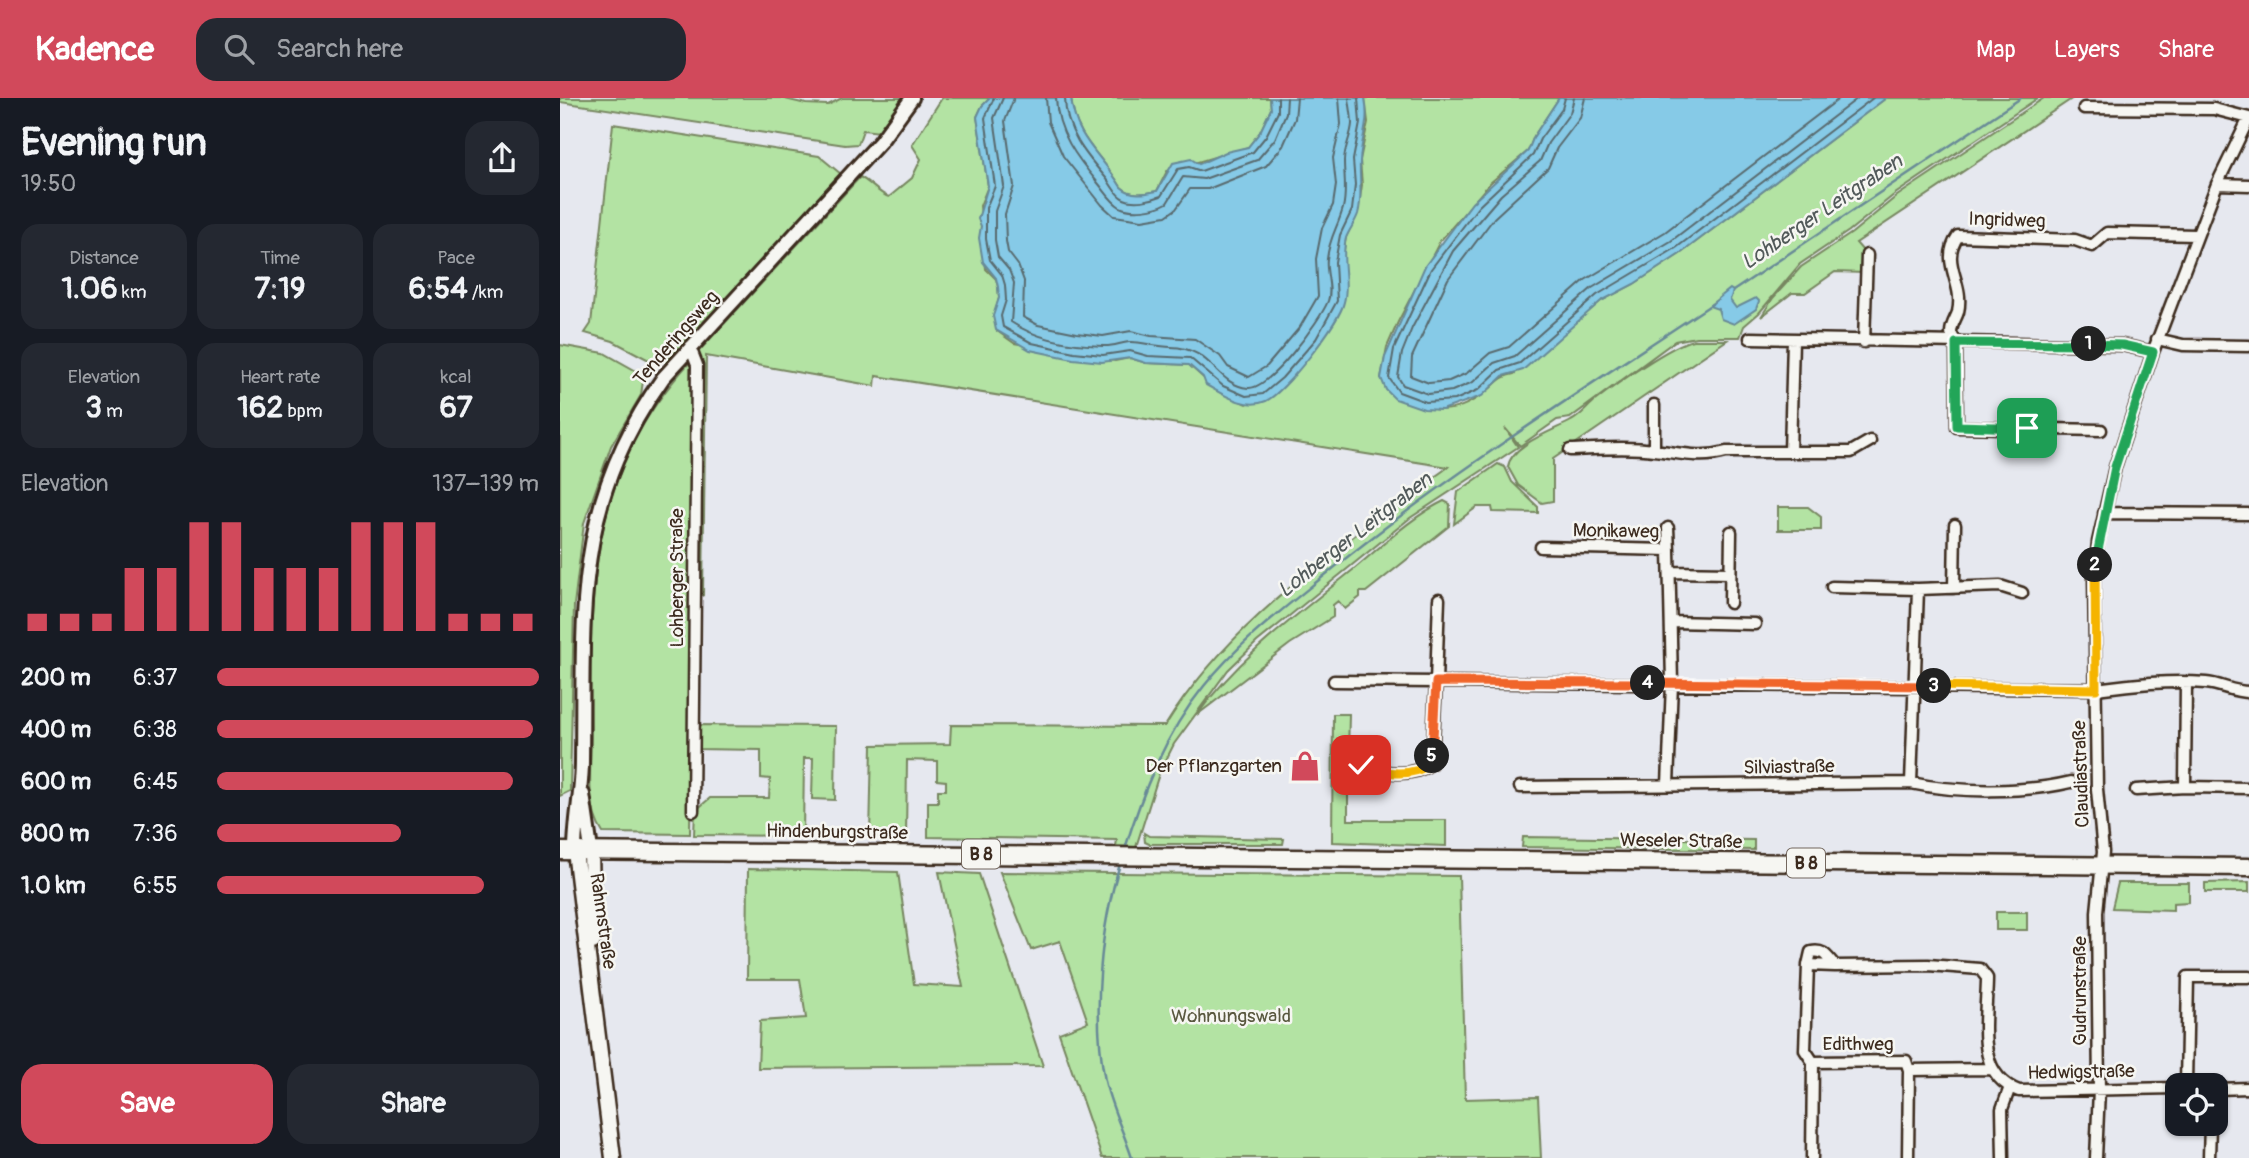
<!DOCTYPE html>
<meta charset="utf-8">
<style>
body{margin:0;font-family:Pangolin,sans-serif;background:#242831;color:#f1f3f6;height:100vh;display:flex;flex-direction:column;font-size:26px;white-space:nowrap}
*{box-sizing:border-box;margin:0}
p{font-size:23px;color:#9ea1a6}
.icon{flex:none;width:38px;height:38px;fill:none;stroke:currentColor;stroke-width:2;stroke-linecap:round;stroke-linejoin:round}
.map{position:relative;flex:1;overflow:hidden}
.sheet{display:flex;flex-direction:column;background:#171b24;width:560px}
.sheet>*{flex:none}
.fabs{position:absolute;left:1605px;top:975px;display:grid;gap:14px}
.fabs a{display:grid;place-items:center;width:63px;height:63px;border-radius:14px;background:#171b24;box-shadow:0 2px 5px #0004;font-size:35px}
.pin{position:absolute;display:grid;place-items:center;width:60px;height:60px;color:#fff;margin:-30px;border-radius:14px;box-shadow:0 4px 10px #0006}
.km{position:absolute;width:35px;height:35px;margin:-18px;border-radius:50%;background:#222;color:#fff;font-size:19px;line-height:35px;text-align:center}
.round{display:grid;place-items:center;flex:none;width:74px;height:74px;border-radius:21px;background:#242831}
.headline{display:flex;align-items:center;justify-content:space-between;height:119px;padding:0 21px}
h1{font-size:38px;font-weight:800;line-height:52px}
.metrics{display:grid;grid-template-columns:repeat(3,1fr);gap:10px;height:119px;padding:7px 21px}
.metrics div{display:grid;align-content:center;border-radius:18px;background:#242831;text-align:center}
.metrics b{font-size:30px;font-weight:800}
.metrics small{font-size:19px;font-weight:400}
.metrics p{font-size:19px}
.chart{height:196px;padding:14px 21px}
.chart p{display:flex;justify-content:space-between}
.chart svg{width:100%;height:126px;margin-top:7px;stroke:#d1495b;stroke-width:6}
.button{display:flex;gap:14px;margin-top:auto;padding:14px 21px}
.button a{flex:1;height:80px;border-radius:21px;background:#d1495b;color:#fff;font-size:28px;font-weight:800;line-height:80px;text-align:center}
.button a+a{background:#242831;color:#f1f3f6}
ul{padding:0 21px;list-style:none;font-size:23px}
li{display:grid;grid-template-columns:112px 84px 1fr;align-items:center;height:52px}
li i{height:18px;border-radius:9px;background:#d1495b}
header{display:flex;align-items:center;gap:42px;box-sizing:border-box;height:98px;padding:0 35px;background:#d1495b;color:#fff}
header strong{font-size:33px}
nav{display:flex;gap:38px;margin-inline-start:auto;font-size:24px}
.search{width:490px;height:63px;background:#242831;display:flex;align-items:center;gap:18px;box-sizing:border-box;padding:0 24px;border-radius:21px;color:#9ea1a6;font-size:26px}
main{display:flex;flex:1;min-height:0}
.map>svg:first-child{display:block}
</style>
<header>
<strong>Kadence</strong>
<div class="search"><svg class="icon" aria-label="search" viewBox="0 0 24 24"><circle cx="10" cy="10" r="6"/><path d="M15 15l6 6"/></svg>Search here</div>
<nav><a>Map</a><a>Layers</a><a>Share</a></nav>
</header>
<main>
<section class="sheet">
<div class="headline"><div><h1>Evening run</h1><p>19:50</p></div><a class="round"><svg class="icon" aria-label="share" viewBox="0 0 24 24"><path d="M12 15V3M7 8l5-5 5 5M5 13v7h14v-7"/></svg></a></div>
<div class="metrics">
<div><p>Distance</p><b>1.06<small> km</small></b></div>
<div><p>Time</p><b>7:19</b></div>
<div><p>Pace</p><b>6:54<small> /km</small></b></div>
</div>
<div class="metrics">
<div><p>Elevation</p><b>3<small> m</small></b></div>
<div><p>Heart rate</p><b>162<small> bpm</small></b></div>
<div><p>kcal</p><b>67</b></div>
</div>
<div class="chart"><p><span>Elevation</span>137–139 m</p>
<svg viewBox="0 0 160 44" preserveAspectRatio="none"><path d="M5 44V38M15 44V38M25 44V38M35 44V22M45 44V22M55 44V6M65 44V6M75 44V22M85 44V22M95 44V22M105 44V6M115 44V6M125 44V6M135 44V38M145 44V38M155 44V38"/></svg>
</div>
<ul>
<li><b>200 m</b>6:37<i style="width:100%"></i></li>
<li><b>400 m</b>6:38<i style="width:98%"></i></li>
<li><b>600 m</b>6:45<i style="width:92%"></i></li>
<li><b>800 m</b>7:36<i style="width:57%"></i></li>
<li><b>1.0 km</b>6:55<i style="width:83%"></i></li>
</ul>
<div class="button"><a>Save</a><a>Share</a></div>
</section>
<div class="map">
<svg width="1689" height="1060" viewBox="0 0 1689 1060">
<rect width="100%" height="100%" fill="#e6e8ef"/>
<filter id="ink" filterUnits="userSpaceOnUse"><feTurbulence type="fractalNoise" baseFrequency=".0143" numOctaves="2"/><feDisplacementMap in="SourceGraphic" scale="14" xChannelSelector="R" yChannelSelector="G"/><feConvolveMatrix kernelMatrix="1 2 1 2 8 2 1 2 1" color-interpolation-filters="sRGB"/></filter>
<g filter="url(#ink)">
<path fill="#b3e3a3" stroke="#778660" stroke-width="2" d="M0,0H221L246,6L268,7L282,0H344L320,34L303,32L298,46L285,47L0,4Z
M382,0H430L422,8L417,19L428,88L420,108L426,171L436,181L438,189L439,200L434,218L437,233L454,245L555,263L570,260L586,265L629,267L659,294L686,306L728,284L775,223L785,193L782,165L786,139L798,114L802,87L800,62L808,24L805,0H999L974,38L968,53L930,85L880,143L838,224L827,249L821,280C856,306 880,328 923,296C935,288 939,278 954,276L1041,203L1074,186L1120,156L1326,0H1478L1335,96L1289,133L1240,166L1199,215L1184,228L1180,239H1136L1115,243L1010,320L997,322L960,348L945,330L958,349L850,420L697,544L668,572L614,646L599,676L576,749L556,748L557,742L368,739V704H378V692H386V683L377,682V663L347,662L346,739H310L312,647L390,646L391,627L605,628C664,532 760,465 848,396C861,387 876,379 888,369L316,278L315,288L146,258L143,497L137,496L139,253L300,79C310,84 319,96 329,99L352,80L361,61L352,47Z
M511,0H710L711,11L700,34L688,49L607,73L597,93C584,96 571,98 561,89C542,57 515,41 511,0Z
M1484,0H1513L1296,145L1304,154V175L1275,174L1245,195H1232L1201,219L1213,200L1241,169L1292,135L1337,98Z
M53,26L259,58L281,76L106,264L87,261L53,243L25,235L31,226Z
M1133,242H1167L993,361V403L982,405L958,387L948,369C950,347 995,332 1011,323C1021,318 1028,308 1036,302C1056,286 1111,247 1133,242Z
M0,247L44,255L78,274L83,283L81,297L51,348L24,425L14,507L10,693L0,698Z
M130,264L135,271L130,736L43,735C25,709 31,667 31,637C29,495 28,374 130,264Z
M938,366L945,369L952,384L978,409V415L933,414L932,409H917L894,426L898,394Z
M884,403L890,406L889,428L806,494H800V499L785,511L778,503L773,507V519L730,546L637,617C680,558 737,517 794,471C822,448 851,419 884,403Z
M1218,409H1248L1261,419V432H1218Z
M773,616H789L788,656H784V677H788V722H886V748L772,744Z
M136,627L276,628L275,702L252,701L253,660H244L243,738L134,737L135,713L150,700H209L210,681L201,680V652L136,651Z
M584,735L589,738L724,741L723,746H589L585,744Z
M963,739L1194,742V752L962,749Z
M188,771L338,774L354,886L403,889L379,774L419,776L483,968L198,970L200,923L246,920L240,881H187Z
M440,774L899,778L905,1001L978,999L981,1060H542L499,935L528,924L500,843L471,852Z
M1689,784V794H1645V785Z
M1558,785H1629V804L1613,805V812L1552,810Z
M1436,814H1467V832H1436Z"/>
<path fill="#86cae7" stroke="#688a97" stroke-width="2" d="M430,0H511C515,41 542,57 561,89C571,98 584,96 597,93L613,65L631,61L639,66L666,54L688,49L700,34L711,11L710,0H805C810,27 801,39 800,63C799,81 803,98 798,116C795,125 789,132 786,140C780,162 790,183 784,204C780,224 724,295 706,303C685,312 663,296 646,287L643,279L629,267L586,265L570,260L542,264L513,261L470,252L436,232L433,218L439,200L438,189L436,180L423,164L419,140L421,128L418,121L428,88L417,19L422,8Z
M999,0H1326L1120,156L1074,186L1041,203L963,272L943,278L922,298L882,312L864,311L835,301L826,292L821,280L825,259L865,168L912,105L968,53L974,38Z
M1170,191L1173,193L1170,202L1176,210L1196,200L1199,203L1196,211L1174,226L1161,221L1158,211L1149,208Z"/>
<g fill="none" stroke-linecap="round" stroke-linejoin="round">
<path stroke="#596a6e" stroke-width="2" d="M434,0L425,20L435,88L426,110V141L430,162L442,177L445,187L446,202L441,218L443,229L472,245L514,254L543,257L570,253L588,258L630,260L663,288L686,298L703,296L722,280L756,241L777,203L775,164L780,137L792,112L795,87L793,62L800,25L798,0
M443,0L434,20L444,88L435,113V142L438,159L449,172L454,185L451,224C476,241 512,247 543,248C552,249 560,245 569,244C579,243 597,249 611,249C653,250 655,286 688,290C709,292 760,223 768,203C773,190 765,174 767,161C769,140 778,129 783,110C787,94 784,79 784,63C784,50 791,39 792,26C792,18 790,9 789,0
M454,0L445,23L454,88L445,116L446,143L448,154L458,167L464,183L463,219L478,227L517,235L543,238L571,233L591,238L635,241L660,258L668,269L689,279L707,268L740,229L758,198L756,161L762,130L773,107L776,87L773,60L781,26L779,0
M486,0L488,24L503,58L542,107L554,118L582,122L606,118L616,111L630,91H648L706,68L723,48L735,21L737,0
M496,0C497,34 517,60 538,85C545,93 550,103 560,109C572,115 595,112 607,105L623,79L644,81L697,62L715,41L726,15L727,0
M505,0C505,32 526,57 546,80C552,87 555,97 564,101C574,106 591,102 601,98L618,71L629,69L641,73L693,54L706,38L718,14V0
M1005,0L1002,11L980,41L973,57L918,109L871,171L834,251L829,280L839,294L866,304L895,302L918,292L939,272L960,265L1037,197L1116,150L1313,0
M1014,0L1010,15L988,45L980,63L941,97L893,153L852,230L842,255L838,279L843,287L868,296L892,293L913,284L934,265L955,258L1032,190L1111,143L1298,0
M1025,0L1020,20L997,50L988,70L934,120L888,181L852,259L851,278L869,285L889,283L907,275L930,255L949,249L1025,182L1105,134L1280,0"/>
<path stroke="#688a97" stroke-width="2.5" d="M1173,193L1461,0
M564,754C582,695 605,636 644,588C680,543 726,509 770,473C890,375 1023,292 1152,206
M561,763C540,828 532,917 545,983C551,1009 564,1035 572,1060"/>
<g stroke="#3b2a1e" stroke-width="15">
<path id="minor" d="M1524,10L1654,11L1689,20
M1657,86L1689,87
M1190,240L1562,247L1593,254
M1597,241L1623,247L1689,248
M1304,244L1307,157
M130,249L137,267L133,713
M1541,332L1397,329L1396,245L1391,235C1391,226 1396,221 1398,214C1405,184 1379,165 1398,138L1515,142L1532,148L1547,135L1636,137
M1010,352C1038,351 1067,348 1094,352C1120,355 1141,361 1166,354H1291L1310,343
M1094,352V307
M1230,354L1233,242
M1544,415L1689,416
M1108,430L1109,452
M981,449L1109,452L1112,585L1108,687
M1111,474L1170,475
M1272,489L1358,491L1440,488L1462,495
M1394,490L1395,427
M879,501L876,584L1536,591C1573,586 1609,582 1646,585C1661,586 1672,594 1689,594
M1170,505L1171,434
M1112,524L1195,526
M774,583L876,584L872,665C852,680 823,676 801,667
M1626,585L1625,689L1689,690
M1351,685L1358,491
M960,689L1351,685C1397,695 1465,695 1511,684
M1576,692L1625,689
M1248,867L1245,952L1253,964
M1275,868L1248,867L1251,854C1264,851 1267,859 1275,868L1368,867L1420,871L1427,880C1427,920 1413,976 1459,993L1617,990
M1349,972L1431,971
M1626,987L1628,879H1689
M1656,991L1689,990
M1252,1060L1253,964L1346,963L1349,972L1348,1060
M1443,1060L1442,1011L1450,989
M1536,1060L1539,992L1537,814L1543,754L1537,691L1534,480L1538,444L1555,369L1593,254L1657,86L1689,20
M1649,1060L1650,1026"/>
</g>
<g stroke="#3b2a1e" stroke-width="18">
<path id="tertiary" d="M23,696L31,752
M15,753C15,722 22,693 22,663C24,514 12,408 103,280L320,44L352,0"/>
</g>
<g stroke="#3b2a1e" stroke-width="19">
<path id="secondary" d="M31,752L33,844
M15,753L53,1060"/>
</g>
<g stroke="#3b2a1e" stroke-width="21">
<path id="primary" d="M0,753L1689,769"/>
</g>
<use href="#minor" stroke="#f6f6f2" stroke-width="10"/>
<use href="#tertiary" stroke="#f6f6f2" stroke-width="12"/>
<use href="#secondary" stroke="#f6f6f2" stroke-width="14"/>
<use href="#primary" stroke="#f6f6f2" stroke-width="16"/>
</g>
</g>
<g fill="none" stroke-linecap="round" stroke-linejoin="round" filter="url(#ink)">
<g stroke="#fff" stroke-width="14">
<path id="split-1" d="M1467,330L1397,328L1396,245L1529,246"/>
</g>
<g stroke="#fff" stroke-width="14">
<path id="split-2" d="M1529,246L1562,247L1593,254L1555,369L1535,467"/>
</g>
<g stroke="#fff" stroke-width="14">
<path id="split-3" d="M1374,588L1536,591L1535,467"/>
</g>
<g stroke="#fff" stroke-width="14">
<path id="split-4" d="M1088,585L1374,588"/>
</g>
<g stroke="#fff" stroke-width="14">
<path id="split-5" d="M872,658L876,584L1088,585"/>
</g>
<g stroke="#fff" stroke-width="14">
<path id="split-6" d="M801,667C823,676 852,680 872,665V658"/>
</g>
<use href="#split-1" stroke="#22a559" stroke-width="9"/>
<use href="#split-2" stroke="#22a559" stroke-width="9"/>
<use href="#split-3" stroke="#f5b400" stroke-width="9"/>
<use href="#split-4" stroke="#f0652b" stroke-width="9"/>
<use href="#split-5" stroke="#f0652b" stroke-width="9"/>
<use href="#split-6" stroke="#f5b400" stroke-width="9"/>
</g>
<defs>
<g id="shop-bare" transform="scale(2.415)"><path d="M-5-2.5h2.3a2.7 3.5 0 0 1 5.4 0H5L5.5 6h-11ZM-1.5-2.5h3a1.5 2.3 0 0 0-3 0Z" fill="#d1495b" stroke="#f6f6f2" stroke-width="2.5" paint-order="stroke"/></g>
</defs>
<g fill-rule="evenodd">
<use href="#shop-bare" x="745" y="668"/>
</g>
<g text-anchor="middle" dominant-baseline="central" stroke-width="5" stroke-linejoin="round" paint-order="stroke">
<g fill="#f6f6f2" stroke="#73675e" stroke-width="2">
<rect x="402" y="741.5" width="38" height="29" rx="5"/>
<rect x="1227" y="750.5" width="38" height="29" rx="5"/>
</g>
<g font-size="18" font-weight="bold" fill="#3b2a1e">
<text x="421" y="756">B 8</text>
<text x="1246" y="765">B 8</text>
</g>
<g font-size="19" fill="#3b2a1e" stroke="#f6f6f2">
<text transform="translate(1447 122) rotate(2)">Ingridweg</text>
<text transform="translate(116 240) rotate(-49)">Tenderingsweg</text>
<text transform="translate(1056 433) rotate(1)">Monikaweg</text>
<text transform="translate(117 480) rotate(-90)">Lohberger Straße</text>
<text transform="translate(1229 669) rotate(-1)">Silviastraße</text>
<text transform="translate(1521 676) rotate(-92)">Claudiastraße</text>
<text transform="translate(277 734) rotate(1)">Hindenburgstraße</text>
<text transform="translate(1121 743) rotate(1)">Weseler Straße</text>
<text transform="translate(43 823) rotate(82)">Rahmstraße</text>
<text transform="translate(1520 893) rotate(-90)">Gudrunstraße</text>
<text x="1298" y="946">Edithweg</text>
<text transform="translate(1521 974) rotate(-1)">Hedwigstraße</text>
</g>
<g font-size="19" fill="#3b2a1e" stroke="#f6f6f2" text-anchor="end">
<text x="722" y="668">Der Pflanzgarten</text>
</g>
<g font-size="19" fill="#59583f" stroke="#f6f6f2">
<text x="671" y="918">Wohnungswald</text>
</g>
<g font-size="21" font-style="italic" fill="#525a5a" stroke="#f6f6f2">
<text transform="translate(1262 114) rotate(-34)">Lohberger Leitgraben</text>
<text transform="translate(795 437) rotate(-38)">Lohberger Leitgraben</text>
</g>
</g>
</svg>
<div class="fabs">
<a><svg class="icon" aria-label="locate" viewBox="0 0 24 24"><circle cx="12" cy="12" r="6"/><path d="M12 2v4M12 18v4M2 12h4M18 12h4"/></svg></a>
</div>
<div class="pin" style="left:1467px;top:330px;background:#1e9e55"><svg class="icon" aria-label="arrive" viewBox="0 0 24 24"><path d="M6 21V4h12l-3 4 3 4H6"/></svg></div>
<div class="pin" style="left:801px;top:667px;background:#d93025"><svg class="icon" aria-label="check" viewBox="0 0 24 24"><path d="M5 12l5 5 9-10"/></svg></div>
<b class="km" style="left:1529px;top:246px">1</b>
<b class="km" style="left:1535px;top:467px">2</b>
<b class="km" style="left:1374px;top:588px">3</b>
<b class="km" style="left:1088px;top:585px">4</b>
<b class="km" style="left:872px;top:658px">5</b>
</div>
</main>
